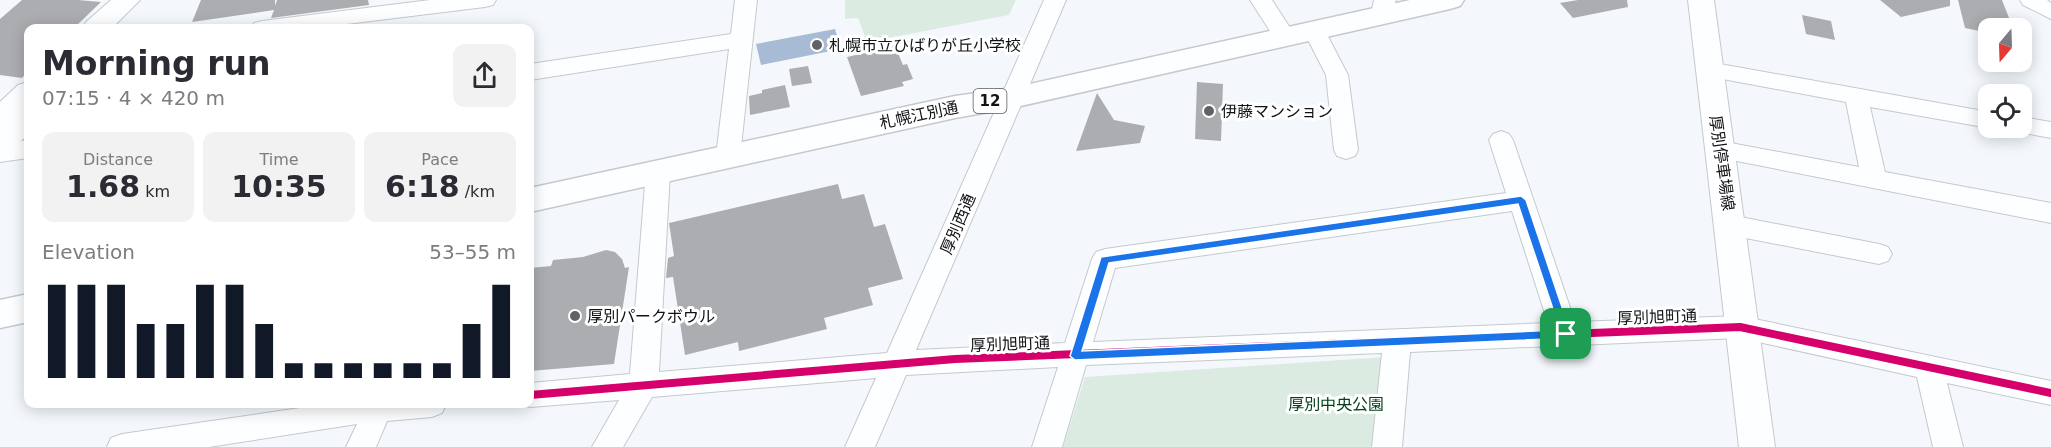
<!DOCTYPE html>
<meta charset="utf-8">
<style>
body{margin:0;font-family:"DejaVu Sans","Noto Sans JP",sans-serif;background:#f2f2f3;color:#2b2b33;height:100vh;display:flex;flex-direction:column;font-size:22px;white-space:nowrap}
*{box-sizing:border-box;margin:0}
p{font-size:20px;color:#7c7c81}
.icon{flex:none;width:33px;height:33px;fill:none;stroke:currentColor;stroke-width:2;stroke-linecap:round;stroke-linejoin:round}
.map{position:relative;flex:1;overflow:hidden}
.side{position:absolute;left:24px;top:24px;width:510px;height:384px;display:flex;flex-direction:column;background:#fff;border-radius:12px;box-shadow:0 3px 15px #0003}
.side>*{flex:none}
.needle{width:39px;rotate:199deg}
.buttons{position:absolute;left:1978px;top:18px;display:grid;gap:12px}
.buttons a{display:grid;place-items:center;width:54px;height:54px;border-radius:12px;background:#fff;box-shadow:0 3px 15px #0003;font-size:30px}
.pin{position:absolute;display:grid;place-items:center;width:51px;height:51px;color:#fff;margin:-26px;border-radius:12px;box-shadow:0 3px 9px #0006}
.round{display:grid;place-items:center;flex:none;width:63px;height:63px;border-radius:12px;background:#f2f2f3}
.summary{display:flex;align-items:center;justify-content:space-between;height:102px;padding:0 18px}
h1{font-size:33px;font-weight:700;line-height:45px}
.stats{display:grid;grid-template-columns:repeat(3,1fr);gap:9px;height:102px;padding:6px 18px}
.stats div{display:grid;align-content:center;border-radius:12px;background:#f2f2f3;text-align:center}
.stats b{font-size:30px;font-weight:700}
.stats small{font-size:16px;font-weight:400}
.stats p{font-size:16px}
.chart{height:168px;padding:12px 18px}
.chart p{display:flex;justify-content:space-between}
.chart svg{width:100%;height:108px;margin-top:6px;stroke:#111827;stroke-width:6}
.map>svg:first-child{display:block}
</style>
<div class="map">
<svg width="2051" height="447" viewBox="0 0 2051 447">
<rect width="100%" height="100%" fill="#f4f8fc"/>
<path fill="#dcebe2" d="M845,0H1016L1009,15L867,42L858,18L845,19Z
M1386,357L1377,447H1063L1085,377Z"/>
<path fill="#a7bbd4" d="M835,29L841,49L761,65L756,44Z"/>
<path fill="#acadb0" d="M22,0H78L101,2L74,28H28V71L22,78L0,75V19Z
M201,0H275V6L277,0H368L369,5L271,18L274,10L192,22Z
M1578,0H1627L1628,7L1573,18L1560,3Z
M1880,0H1950V6L1901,17Z
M1958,0H2002L2013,28H1989V33L1965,28Z
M1802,15L1831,21L1835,40L1806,34Z
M895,46L903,65L907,64L913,79L902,82L904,86L861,96L847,57Z
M808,66L812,83L792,86L789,69Z
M1197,82L1223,84L1221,141L1195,139Z
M785,85L790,107L750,115L749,96L762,93V90Z
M1097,93L1114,120L1145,126L1140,143L1076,151Z
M838,184L842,199L864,194L874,227L885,224L903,279L868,288L873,305L824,318L827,329L739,351L738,342L685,355L673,277L666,278L668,258L674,256L669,223Z
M606,250L615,252L622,259L625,268L629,267L614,364L530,371V268L551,266L553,260L583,257Z"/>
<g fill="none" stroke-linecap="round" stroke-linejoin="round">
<g stroke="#c5c9cc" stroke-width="2">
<path id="minor" d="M430,0H496L493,5L485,7L314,28H251L254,23L262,21Z
M735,0H757L740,156L737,162L728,165L719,162L716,156L729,49L530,80V64L731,34Z
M1044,0H1066L916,350L1065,343L1092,259L1096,252L1105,249L1506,193L1489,140L1493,134L1501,131L1509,134L1513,140L1575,322L1740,316L2051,381V405L1947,383L1963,447H1933L1917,377L1740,338L1410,352L1402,447H1372L1382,353L1086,365L1062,447H1032L1058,367L906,375L875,447H845L876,378L652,397L623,447H592L619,400L530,407L520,404H530V383L630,374L646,172L649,166L658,163L667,166L670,172L659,372L887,353ZM1512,211L1548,323L1093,342L1115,268Z
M1250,0H1272L1296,37L1293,42L1285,44L1277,42Z
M1374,0H1396L1390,19L1382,21L1374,19L1371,14Z
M2020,0H2047L2051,3V19L2023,5Z
M1314,23L1322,25L1348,75L1358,150L1355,156L1346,159L1337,156L1334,150L1326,75L1303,30L1306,25Z
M1709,62L1989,112V128H1992H1989L1870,107L1885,172L2051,203V223L1711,156L1708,150L1711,144L1720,141L1859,167L1846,102L1701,75L1698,70L1701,65Z
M2022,117L2051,122V138L2014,131L2012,128H2022Z
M28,140V158L0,162V144Z
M1730,215L1879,244L1888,247L1892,254L1888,261L1879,264L1730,235L1721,232L1717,225L1721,218Z
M327,404H446L442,413L432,417L387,421L376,447H346L357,424L209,447H107L111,438L122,434Z"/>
</g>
<g stroke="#c5c9cc" stroke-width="2">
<path id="major" d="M111,0H140L112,28H83L86,22Z
M1688,0H1714L1775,447H1739Z
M28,82V134L10,152L0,155V102L18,85Z"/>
</g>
<g stroke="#c5c9cc" stroke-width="3">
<path id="highway" d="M1410,0H1464L1460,6L1450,9L1012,108L955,118L530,212V188L955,96L1012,88Z
M28,294V322L0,328V300Z"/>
</g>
<use href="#minor" fill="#fdfeff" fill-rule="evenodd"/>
<use href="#major" fill="#fdfeff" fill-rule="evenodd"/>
<use href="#highway" fill="#fdfeff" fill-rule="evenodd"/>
<g stroke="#fff" stroke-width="11">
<path id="cycleway" d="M530,395L955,359L1740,327L2051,393"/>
</g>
<use href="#cycleway" stroke="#d6006c" stroke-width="8"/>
</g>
<path fill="#1a73e8" stroke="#fff" stroke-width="1.5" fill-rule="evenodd" d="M1521,196L1526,200L1571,334L1570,338L1075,360L1070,356L1101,257ZM1518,204L1560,330L1082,351L1109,263Z"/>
<g fill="#606266" stroke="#fff" stroke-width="2">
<circle cx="817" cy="45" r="6"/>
<circle cx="1209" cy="111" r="6"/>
<circle cx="575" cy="316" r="6"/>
</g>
<g text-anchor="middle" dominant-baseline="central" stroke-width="6" stroke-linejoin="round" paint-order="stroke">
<rect fill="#fff" stroke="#58595b" stroke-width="1.5" x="973.5" y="89" width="33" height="24" rx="4.5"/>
<g font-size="15" font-weight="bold" fill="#101215">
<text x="990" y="101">12</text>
</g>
<g font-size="16" fill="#101215" stroke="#fff" text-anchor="start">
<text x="829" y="45">札幌市立ひばりが丘小学校</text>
<text x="1221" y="111">伊藤マンション</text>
<text x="587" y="316">厚別パークボウル</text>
</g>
<g font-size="16" fill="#101215" stroke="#fff">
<text transform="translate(919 115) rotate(-12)">札幌江別通</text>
<text transform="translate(1722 163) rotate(82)">厚別停車場線</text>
<text transform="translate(958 224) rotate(-67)">厚別西通</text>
<text transform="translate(1657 317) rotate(-2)">厚別旭町通</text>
<text transform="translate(1010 344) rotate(-2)">厚別旭町通</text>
</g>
<g font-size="16" fill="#03421b" stroke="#fff">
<text x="1336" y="404">厚別中央公園</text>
</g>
</g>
</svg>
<div class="buttons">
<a><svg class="needle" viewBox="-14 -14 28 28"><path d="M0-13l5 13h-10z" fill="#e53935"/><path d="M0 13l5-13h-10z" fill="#7c7c81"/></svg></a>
<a><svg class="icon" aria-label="locate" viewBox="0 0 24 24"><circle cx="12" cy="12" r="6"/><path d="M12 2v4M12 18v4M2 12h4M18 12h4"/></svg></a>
</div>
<div class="pin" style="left:1566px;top:334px;background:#1e9e55"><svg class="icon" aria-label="arrive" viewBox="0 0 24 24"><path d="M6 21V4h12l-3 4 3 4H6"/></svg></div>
<section class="side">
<div class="summary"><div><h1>Morning run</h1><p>07:15 · 4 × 420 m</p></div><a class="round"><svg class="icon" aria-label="share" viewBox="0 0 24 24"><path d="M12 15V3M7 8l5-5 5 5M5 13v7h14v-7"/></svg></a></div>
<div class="stats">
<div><p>Distance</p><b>1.68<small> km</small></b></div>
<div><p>Time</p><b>10:35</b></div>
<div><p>Pace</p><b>6:18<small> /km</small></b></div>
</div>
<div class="chart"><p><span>Elevation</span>53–55 m</p>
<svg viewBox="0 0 160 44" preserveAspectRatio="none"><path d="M5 44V6M15 44V6M25 44V6M35 44V22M45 44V22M55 44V6M65 44V6M75 44V22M85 44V38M95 44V38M105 44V38M115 44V38M125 44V38M135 44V38M145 44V22M155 44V6"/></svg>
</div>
</section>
</div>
